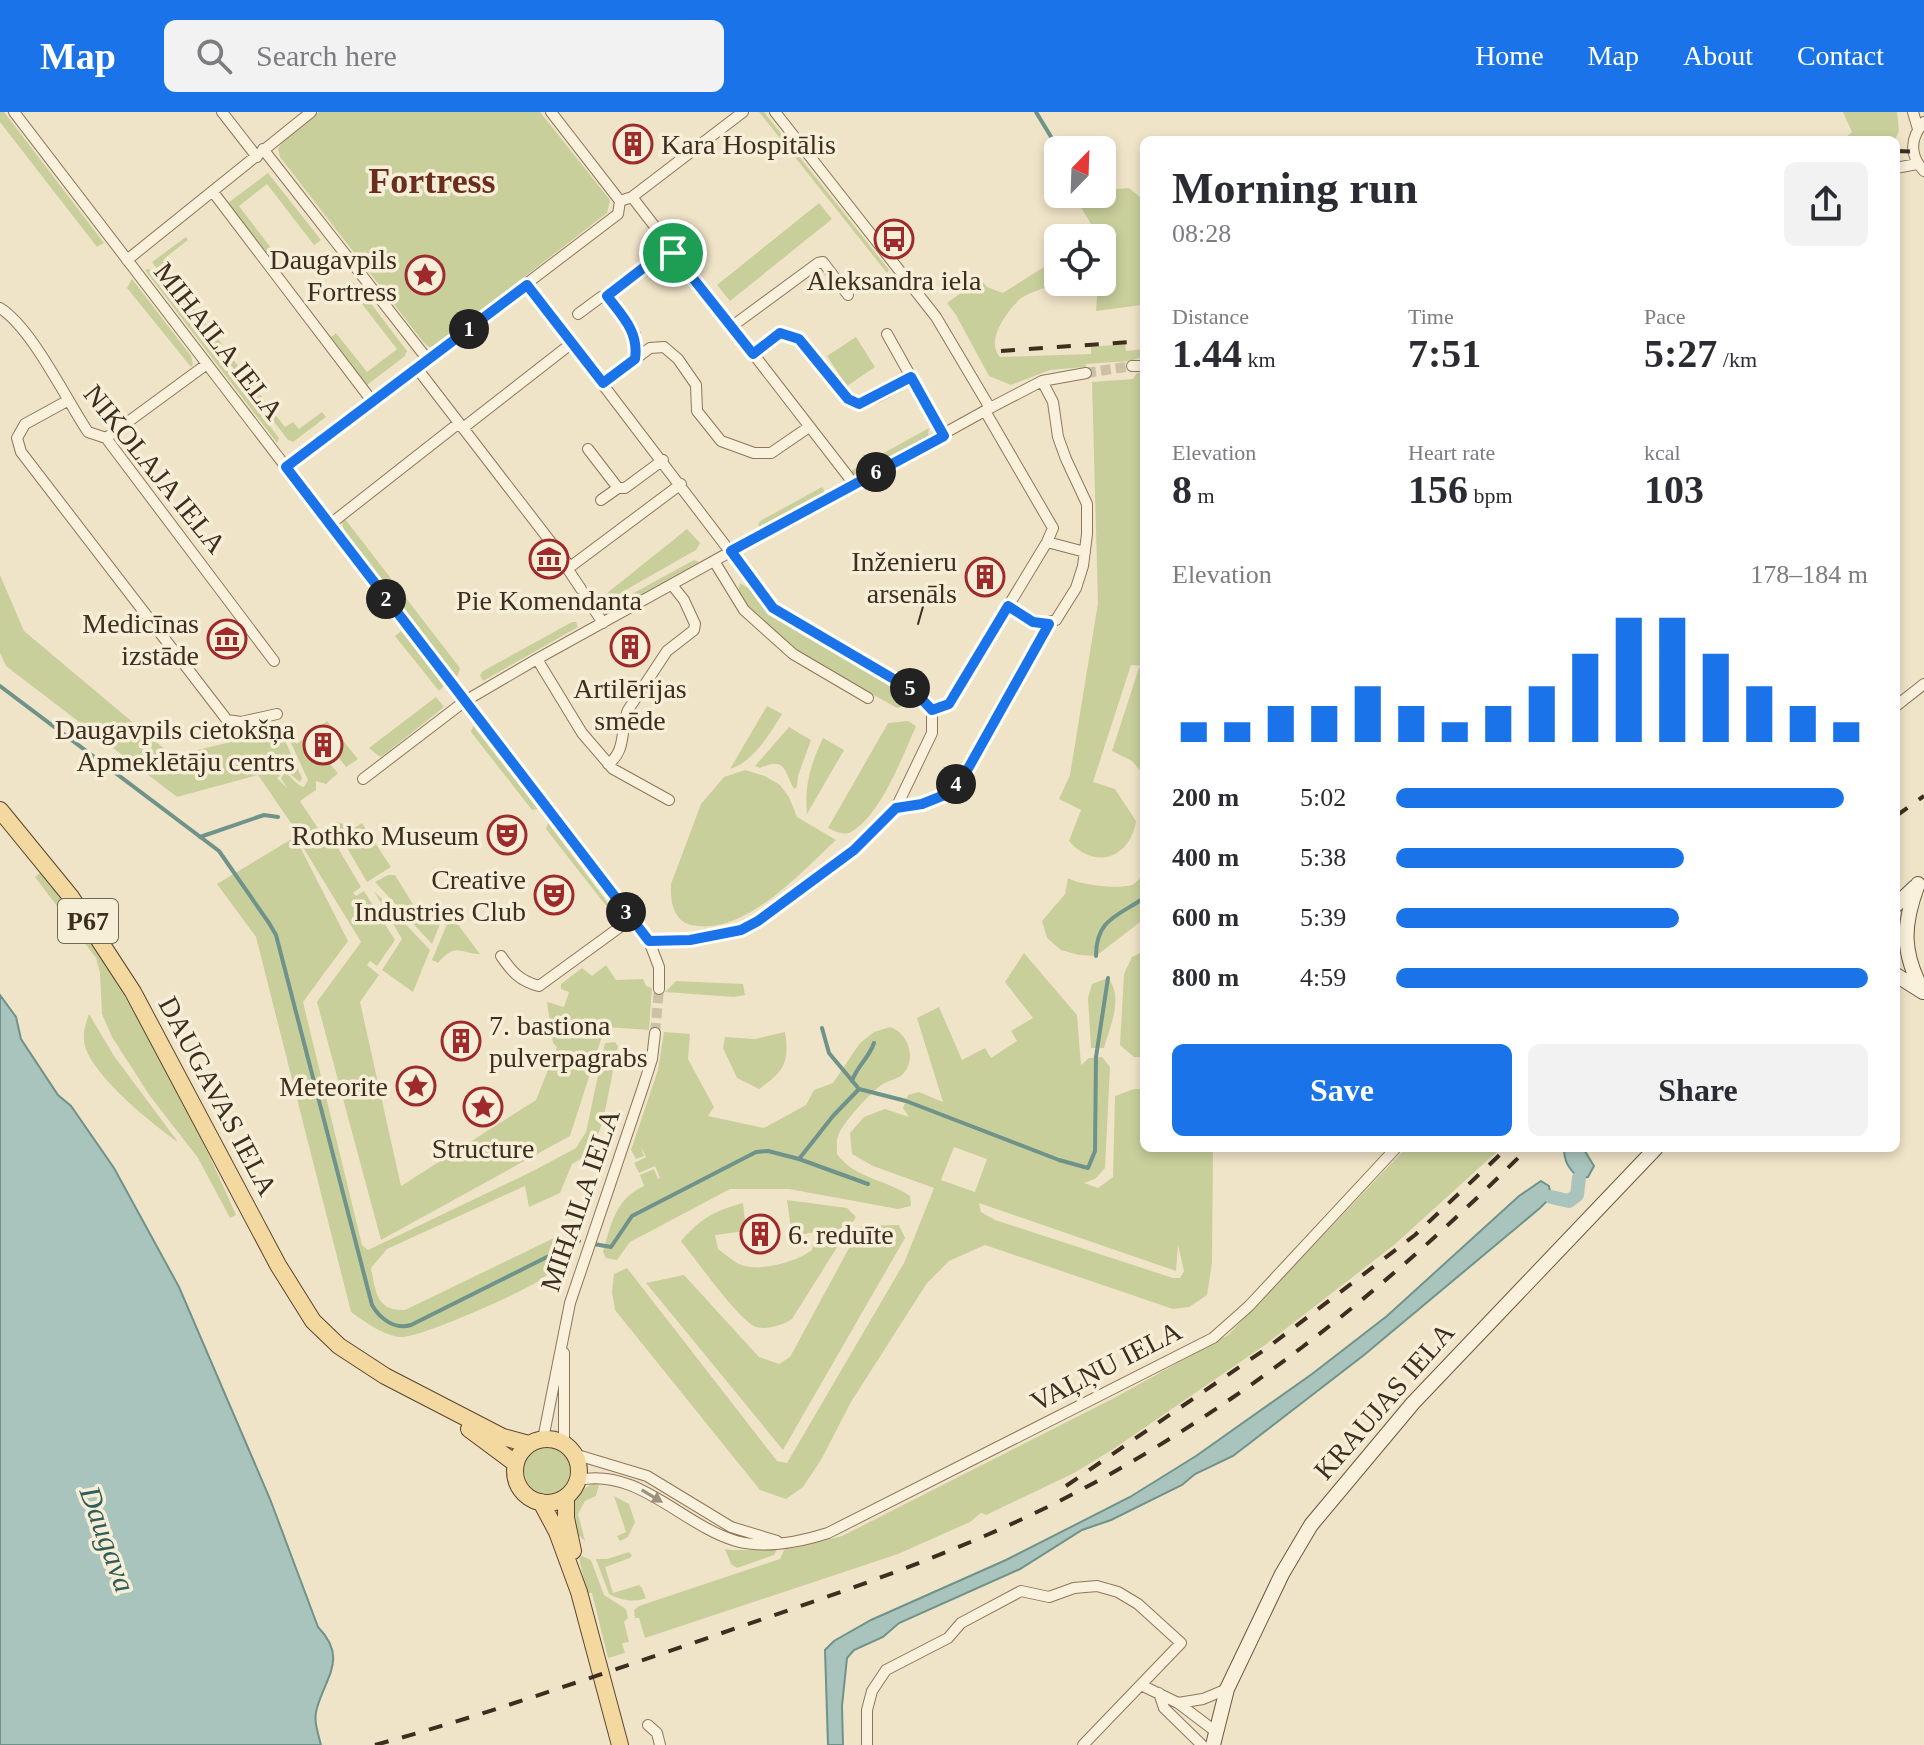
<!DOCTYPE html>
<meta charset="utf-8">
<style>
body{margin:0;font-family:"Times New Roman",serif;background:#f2f2f3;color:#2b2b33;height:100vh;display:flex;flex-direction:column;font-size:30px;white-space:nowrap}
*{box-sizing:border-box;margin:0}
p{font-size:26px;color:#7c7c81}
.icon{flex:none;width:44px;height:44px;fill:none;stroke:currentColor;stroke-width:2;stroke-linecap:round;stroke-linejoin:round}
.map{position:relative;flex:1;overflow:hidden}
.sheet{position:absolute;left:1140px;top:24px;width:760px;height:1016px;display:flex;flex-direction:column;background:#fff;border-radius:12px;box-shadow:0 4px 12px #0003}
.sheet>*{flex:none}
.needle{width:52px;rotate:23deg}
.controls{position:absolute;left:1044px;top:24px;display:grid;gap:16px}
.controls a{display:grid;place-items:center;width:72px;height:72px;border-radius:12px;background:#fff;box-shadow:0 4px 12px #0003;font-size:40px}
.pin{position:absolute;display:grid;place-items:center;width:68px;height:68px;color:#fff;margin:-34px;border:4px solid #fff;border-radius:50%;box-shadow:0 2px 8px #0007}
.km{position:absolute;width:40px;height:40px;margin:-20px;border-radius:50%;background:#222;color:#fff;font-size:22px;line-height:40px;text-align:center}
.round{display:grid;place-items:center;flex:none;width:84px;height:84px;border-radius:12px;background:#f2f2f3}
.head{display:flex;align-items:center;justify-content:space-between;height:136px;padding:0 32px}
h1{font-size:44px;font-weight:700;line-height:60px}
.metrics{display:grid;grid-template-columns:repeat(3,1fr);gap:12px;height:136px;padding:8px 32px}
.metrics div{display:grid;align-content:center}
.metrics b{font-size:40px;font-weight:700}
.metrics small{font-size:22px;font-weight:400}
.metrics p{font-size:22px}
.chart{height:224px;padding:16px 32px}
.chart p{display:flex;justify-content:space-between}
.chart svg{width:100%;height:144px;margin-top:8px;stroke:#1a73e8;stroke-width:6}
.button{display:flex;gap:16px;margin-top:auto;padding:16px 32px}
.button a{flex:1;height:92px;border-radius:12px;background:#1a73e8;color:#fff;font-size:32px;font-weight:700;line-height:92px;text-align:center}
.button a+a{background:#f2f2f3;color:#2b2b33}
ul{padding:0 32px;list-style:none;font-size:26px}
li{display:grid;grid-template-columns:128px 96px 1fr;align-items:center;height:60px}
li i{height:20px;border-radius:10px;background:#1a73e8}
header{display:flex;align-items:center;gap:48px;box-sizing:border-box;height:112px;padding:0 40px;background:#1a73e8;color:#fff}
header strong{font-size:38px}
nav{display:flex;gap:44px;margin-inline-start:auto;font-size:28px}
.search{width:560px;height:72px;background:#f2f2f3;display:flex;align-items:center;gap:20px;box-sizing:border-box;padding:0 28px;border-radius:12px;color:#7c7c81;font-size:30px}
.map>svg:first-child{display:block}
</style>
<header>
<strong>Map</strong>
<div class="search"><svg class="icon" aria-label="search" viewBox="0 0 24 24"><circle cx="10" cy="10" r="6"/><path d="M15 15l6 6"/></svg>Search here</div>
<nav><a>Home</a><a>Map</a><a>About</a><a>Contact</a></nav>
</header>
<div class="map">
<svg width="1924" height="1633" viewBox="0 0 1924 1633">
<rect width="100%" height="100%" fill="#f0e4c8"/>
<path fill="#c9cf9b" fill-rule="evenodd" d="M0,0H4L104,131L97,135L0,10Z
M319,0H540L610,88L607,101L435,234L429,235L424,231L280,45L278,37L282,30Z
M759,0H764L889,158L887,161Z
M1897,0L1899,19L1895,28H1843L1852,20L1843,0Z
M268,61L321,128L314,133L267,72L239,94L274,140L268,144L228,91Z
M1129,76L1144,88V190L1141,193L1096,199L1098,170H1102V162L1113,160C1115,141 1113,129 1102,113L1091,112L1073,82H1102V78Z
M819,91L832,107L730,189L717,173Z
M186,125L188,128L166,145L172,153L165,159L222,232L217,236L152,150Z
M1047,153L1057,171C1046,176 1029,180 1020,187C1007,199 985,229 1000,245L1091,242V235L1125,232L1126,239L1144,237V244L1131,249L1086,252V255L1050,258L1011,273L989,264L956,203L947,191L980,167L987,175L1003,181Z
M149,157L279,326L277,331L145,158Z
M132,167L191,244L193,252L191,255L127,176Z
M353,170L361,180L359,183L365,192L369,189L407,239L405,244L367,273L331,225L336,221L367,260L397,237L348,174Z
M856,225L875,255L847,274L827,244Z
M228,241L285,315L293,310L299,317L322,300L326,305L293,330L288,328L224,244Z
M1137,261H1144V554L1131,553L1093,670L1115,677L1136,709C1130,746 1095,759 1069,729L1081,698L1059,687L1070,663L1098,491L1092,270L1133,267Z
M929,316L928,323L923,327L857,363L849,360Z
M822,375L825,380L761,416L758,413L760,409Z
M345,407L460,556L458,563L456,565L344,419L342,410Z
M687,417L700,431L696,438L601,492L596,490Z
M694,448L699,450L616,496L619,489Z
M0,463L24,519L173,644L280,618L302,666L300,670L285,658L277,666L287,676L281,666L285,661C293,665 295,673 304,675L308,668L285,618L297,632L327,609L358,647L346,655L335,641L342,635L324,615L304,633L321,654L328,650L338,661L326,672L316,669V678L300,689L321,721L337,710L354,716L362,711L391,755L367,770L346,734L342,732L338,736L361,775L353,781L356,784L364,779L395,828L377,854L370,849L367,853L379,863L360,890L401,1074L536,988L557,935L553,931L547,890L564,895L569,880L561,877V872L582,856L592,864L606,853L616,868L643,867L646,874L652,876L649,918L605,915L570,1024L381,1128L317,890L361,830L301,732L304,730L258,663L177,685L6,554L0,541Z
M740,471L751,478L772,503L902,581L910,588L907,593L897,596C840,564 774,536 738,480Z
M572,510H576L578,515L483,569L480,563L483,559Z
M401,519L444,574L439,579L395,524Z
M1139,556H1144V663L1132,649L1112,639Z
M436,585L444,595L385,642L380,645L369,636Z
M767,594L782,602C770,622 753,650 730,657Z
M908,609L916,614C903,644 880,704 851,720C843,724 835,719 828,716L888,611Z
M473,614L538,697L532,698L471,620Z
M789,615L811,628L798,664L797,675L794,677C784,659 786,644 760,656L755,654Z
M823,626L844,638L807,702C804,674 811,651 823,626Z
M745,658L765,664L780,673L789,685L797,705L836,728C800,761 744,825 691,813C673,809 670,788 671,772L701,692L724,665Z
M548,711L613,798L611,800L546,717Z
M295,725L348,829L303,890L362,1133L368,1138L531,1060L576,1036L586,1020L605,931L615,930L618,934L603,1009L591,1041L572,1052L560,1081L529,1095L525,1074L387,1137L371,1156C376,1180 376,1199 405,1198L556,1125L564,1130C559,1145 556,1157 543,1166C529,1178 417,1227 401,1225C384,1224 365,1210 351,1200L256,825L217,772Z
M41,760C120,865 184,983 236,1103L230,1106L198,1046L150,984L112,925L102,902L100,861L96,846L35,765Z
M1144,762V807L1096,844L1079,843L1061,838L1047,826L1042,809L1065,782L1068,766C1079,773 1123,778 1134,772C1138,769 1141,765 1144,762Z
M388,763H395L419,802L430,800L440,812L432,832L375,770Z
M374,779L430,838L413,880L382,858L402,827Z
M450,805L453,806L480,842C457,841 457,830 438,851L432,848Z
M1144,839V945H1134L1120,933L1124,862L1132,845Z
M1024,841L1077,903L1081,953L1089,946L1102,945L1110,955L1105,1056L1095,1067L1084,1071L1098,1076L1113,1065L1115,984L1134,977H1144V1036H1213L1212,1151L1207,1183L1189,1195L1173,1197L985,1133L949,1149L927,1171L851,1290L821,1348L803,1375L786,1387L760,1378L615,1198L612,1180L614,1162L627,1156L777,1349L787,1351L904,1151L934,1076L873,1054L852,1042L850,1021L864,1005L885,997L909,1005L903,996L908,983L919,980L943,990L917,906L939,895L962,948L985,936L991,946L1017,929L1011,919L1033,906L1005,870ZM954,1035L987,1047L975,1080L941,1068ZM979,1091L1176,1159L1178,1133L1184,1159L1180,1166H1173L995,1108L981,1100Z
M1108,866C1124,886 1110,914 1104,936H1091L1088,886L1092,872Z
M676,869L743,872L745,883L734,885L665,880Z
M89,902L114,944L178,1030C153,1013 85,958 84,928C83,919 86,910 89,902Z
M890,915C907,920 917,945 904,961C899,967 890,968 883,972C872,979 842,1011 838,1024C836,1029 837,1037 837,1042C855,1067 886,1067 910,1084L911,1094L898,1097L789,1077H730L630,1130L617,1148L606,1146L603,1140C611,1112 616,1086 644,1074L640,1063L654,1057L658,1067L660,1066L655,1054L639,1061L634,1051L646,1045L641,1035L644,1044L636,1047L631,1038L658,958L664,920L690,922L688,947L714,995L708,1004L764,1016L806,993L814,978L833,971L860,931L874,920Z
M785,920C790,950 784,960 759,977L737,966L723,936L725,925L755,927Z
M1406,1036H1501L1394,1133L1265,1233L1112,1338L1074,1361L986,1403L981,1401L970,1410L898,1442L645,1526L639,1506H635L634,1498L639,1494L780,1447L784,1438L842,1424L1116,1285L1228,1223Z
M787,1088L847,1096L856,1105L792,1207C783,1213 767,1218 756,1215C740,1210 694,1145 681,1129C701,1106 714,1099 743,1091L746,1119L715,1123L718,1137C724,1141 731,1148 739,1152C758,1161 796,1150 812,1138L816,1120L792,1124Z
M899,1113L905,1126L783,1338L646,1171L684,1163L759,1245L779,1252L790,1245L861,1114Z
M524 1359a23 23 0 1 1 46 0a23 23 0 1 1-46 0Z
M594,1371L599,1373L596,1384L585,1389L578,1402L585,1429L574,1419L572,1392L585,1376Z
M614,1384L629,1392L635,1410L628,1425L620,1429L617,1424L626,1420Z
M725,1437L732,1438H777L774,1443L737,1456L731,1452Z
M629,1440L632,1443L630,1446L605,1455L613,1481L639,1473L642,1476L646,1486C634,1491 620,1488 609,1482L596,1447H607Z
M582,1444L591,1448L604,1483L626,1497L628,1506L624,1510L629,1530L622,1531L625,1541L608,1546L592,1481H587L579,1446Z"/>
<path fill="#a9c4bc" stroke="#6f938a" stroke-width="2" d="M0,883L16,905L21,927L58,983L71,994L114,1056L179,1175L270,1387L318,1515C348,1546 326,1564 317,1596C313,1608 318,1621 321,1633H0Z
M1564,1036H1583L1594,1054L1588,1065L1579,1066C1569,1057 1564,1050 1564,1036Z
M1541,1069L1549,1074L1551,1085L1540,1096L1364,1243L1233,1344L1195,1362L1182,1373L1111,1408L1082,1418L1020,1457L899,1511L883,1525L854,1538L847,1546L842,1594L843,1633H828L825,1538L834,1529L871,1508L1006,1448L1130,1385L1196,1344L1312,1262L1387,1204L1519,1084Z"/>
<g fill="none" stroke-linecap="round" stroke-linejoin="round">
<path stroke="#6f938a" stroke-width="4" d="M1036,0L1059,38
M0,574L219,739L269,811L276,823L372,1193C380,1207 395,1218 411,1213L579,1129
M200,725L264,703L278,705
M1096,844C1096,807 1118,804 1144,786
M822,916L829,941L859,977
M852,969C857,954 869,946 874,931
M799,1047L868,1072
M594,1132L611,1135L632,1104L756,1040L768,1039L799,1047L833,1004L859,977L906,989L1059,1048L1088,1056L1095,1039L1096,945L1108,866"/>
<path stroke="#a9c4bc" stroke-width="14" d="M1551,1085L1569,1089L1577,1083L1579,1066"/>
<path stroke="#ccc0a6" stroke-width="10" stroke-dasharray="10 5" stroke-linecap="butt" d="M1086,261L1132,254
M655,921L659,877"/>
<g stroke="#8d765c" stroke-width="12">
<path id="street" d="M14,0L649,829L659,855V877
M222,0L257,45
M551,0L620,89
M775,0L936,205L990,296
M1913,0L1918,17
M1924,10C1910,26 1909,43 1924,59
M263,37L428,248
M1896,56L1917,52
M213,80L372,289
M632,85L854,372
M127,148L311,0
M527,173L773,496L914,579L932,598V621L896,696L854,738L758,809L741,818L690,828L649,829
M0,196C32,216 66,287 88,320L106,326L274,549
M578,202L601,185L607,184
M731,215L818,151L823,150L848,183
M887,222L944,324
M753,242L780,221L799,227L848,287C866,298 895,274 911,265
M635,247V222L607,184L669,136
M1132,254H1144
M416,255L570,455L569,459L581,477
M603,271L650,236L664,235L678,247L696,273L697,299L721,329L754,341H771L809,315
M67,289L25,312L17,326L21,340L227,608L241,610L277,602
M463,316L572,231
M106,326L207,252
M588,337L618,376H625L663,348
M286,355L618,102L620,89L632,85L743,0
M601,388L618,376
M329,413L459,311
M1047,430L1085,440
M714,449L744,498L793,542L868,586
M570,455L681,372
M584,482L603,511
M1008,494L1041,512L1056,508L1076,476L1083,454L1087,422V392L1066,347L1058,325L1053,290L1042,269
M537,547L582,621L613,657L669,688
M1896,594L1924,572
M932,598L949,592L1047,430L1053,416L985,299
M608,652C627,639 620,617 628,598L667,539L694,518L695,512L684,488L672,473
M363,667L465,589L537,547L990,296L1042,269L1086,261
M896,696C932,691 941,689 965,662L1049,512
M501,844C512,860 520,869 539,874L631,807
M564,1241V1331
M543,1327L570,1191L643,975L652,947L655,921
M574,1342L647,1364L731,1415L777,1429
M578,1368C638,1355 682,1413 736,1429C765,1437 800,1430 828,1421L1213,1226L1249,1194L1396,1036
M1141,1573L1178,1591L1215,1619
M1159,1581L1164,1596L1202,1633
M1178,1591L1203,1587L1227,1577
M648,1613L657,1621L660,1633
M867,1633V1598L872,1579L886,1558L948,1526L961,1511L1021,1479L1049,1485L1074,1476L1097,1474L1118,1480L1138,1492L1181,1531L1083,1633"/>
</g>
<g stroke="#6f573f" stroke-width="16">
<path id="secondary" d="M1918,772C1902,814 1902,841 1923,880
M1896,793L1915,775
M1896,863L1923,880
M1213,1633L1227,1577L1282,1462L1311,1413L1413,1291L1656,1036"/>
</g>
<g stroke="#5b4430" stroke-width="18">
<path id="primary" d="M0,698L71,785L133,880L278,1153L313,1209L339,1234L385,1264L503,1325L529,1332
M469,1317L516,1352
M515 1359a32 32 0 1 1 64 0a32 32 0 1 1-64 0Z
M566,1385V1406L573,1439
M541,1390L557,1420L579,1480L620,1633"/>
</g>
<use href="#street" stroke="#faf1dc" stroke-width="10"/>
<use href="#secondary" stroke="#faf1dc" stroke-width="14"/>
<use href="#primary" stroke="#f3d9a0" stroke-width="16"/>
<path stroke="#3d2e20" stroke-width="2" d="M918,512L928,477"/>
<path stroke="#3d2e20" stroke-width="4" stroke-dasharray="14 14" stroke-linecap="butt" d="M1896,39L1924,40
M1001,239L1144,229
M1896,704L1924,684
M1066,1374L1267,1236L1415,1123L1507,1036
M375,1633C482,1604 586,1567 690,1532C800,1494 912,1458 1018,1409C1207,1322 1382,1183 1528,1036"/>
</g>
<defs><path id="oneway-solid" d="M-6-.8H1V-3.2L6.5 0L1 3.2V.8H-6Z" transform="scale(2)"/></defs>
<use fill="#9c907e" href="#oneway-solid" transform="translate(652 1384) rotate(31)"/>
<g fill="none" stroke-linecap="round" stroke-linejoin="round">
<g stroke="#fff" stroke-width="16">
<path id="route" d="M669,136L753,242L780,221L799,227L848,287L859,292L911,265L944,324L731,439L773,496L914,579L932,598L949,592L1008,494L1033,510L1049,512L965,662L947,682L922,692L896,696L854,738L758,809L741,818L690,828L649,829L286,355L527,173L603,271L635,247C639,220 623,205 607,184Z"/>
</g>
<use href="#route" stroke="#1a73e8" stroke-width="10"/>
</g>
<defs>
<g id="building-ring" transform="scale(2)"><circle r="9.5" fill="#f7eed8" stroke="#9e2a2b" stroke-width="1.5"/><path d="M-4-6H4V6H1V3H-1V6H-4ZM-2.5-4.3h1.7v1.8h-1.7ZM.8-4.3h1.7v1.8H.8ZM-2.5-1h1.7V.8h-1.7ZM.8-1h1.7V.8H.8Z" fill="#9e2a2b"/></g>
<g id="bus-ring" transform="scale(2)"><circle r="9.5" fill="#f7eed8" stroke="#9e2a2b" stroke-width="1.5"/><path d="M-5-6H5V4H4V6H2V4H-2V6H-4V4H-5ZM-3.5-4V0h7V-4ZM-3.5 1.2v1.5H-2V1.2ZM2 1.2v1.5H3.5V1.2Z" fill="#9e2a2b"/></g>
<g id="sight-ring" transform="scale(2)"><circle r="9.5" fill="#f7eed8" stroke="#9e2a2b" stroke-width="1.5"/><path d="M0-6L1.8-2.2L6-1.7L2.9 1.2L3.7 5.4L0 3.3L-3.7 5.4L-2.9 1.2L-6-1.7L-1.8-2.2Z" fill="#9e2a2b"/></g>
<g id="museum-ring" transform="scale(2)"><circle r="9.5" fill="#f7eed8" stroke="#9e2a2b" stroke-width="1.5"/><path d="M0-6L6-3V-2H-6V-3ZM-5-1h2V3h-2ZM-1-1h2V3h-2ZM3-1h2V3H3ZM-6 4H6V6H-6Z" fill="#9e2a2b"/></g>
<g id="theatre-ring" transform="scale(2)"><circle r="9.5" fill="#f7eed8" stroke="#9e2a2b" stroke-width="1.5"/><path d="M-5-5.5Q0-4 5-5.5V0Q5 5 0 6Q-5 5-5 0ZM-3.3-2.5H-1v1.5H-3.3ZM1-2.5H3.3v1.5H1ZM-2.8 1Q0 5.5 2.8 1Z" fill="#9e2a2b"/></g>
</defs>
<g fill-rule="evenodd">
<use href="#building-ring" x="633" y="32"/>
<use href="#bus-ring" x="894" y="127"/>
<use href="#sight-ring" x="425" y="163"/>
<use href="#museum-ring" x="549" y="447"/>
<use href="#building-ring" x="985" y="465"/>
<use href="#museum-ring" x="227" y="527"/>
<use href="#building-ring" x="630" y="535"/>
<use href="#building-ring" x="323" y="633"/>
<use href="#theatre-ring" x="507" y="723"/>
<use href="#theatre-ring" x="554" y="783"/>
<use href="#building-ring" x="461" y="929"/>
<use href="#sight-ring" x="416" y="974"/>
<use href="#sight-ring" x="483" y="995"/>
<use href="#building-ring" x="760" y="1122"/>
</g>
<g text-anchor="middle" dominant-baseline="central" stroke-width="7" stroke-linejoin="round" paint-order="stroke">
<rect fill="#f7eed8" stroke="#756857" stroke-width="2" x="58" y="787" width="60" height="44" rx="6"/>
<g font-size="26" font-weight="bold" fill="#3d2e20">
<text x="88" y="809">P67</text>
</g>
<g font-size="28" fill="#3d2e20" stroke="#f7eed8" text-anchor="end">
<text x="661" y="32" text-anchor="start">Kara Hospitālis</text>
<text x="397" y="147">Daugavpils<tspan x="397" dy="32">Fortress</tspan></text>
<text x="894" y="168" text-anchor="middle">Aleksandra iela</text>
<text x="957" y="449">Inženieru<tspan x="957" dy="32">arsenāls</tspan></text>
<text x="549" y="488" text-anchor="middle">Pie Komendanta</text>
<text x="199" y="511">Medicīnas<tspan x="199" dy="32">izstāde</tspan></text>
<text x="630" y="576" text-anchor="middle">Artilērijas<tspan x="630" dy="32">smēde</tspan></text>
<text x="295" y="617">Daugavpils cietokšņa<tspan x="295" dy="32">Apmeklētāju centrs</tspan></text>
<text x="479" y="723">Rothko Museum</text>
<text x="526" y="767">Creative<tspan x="526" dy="32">Industries Club</tspan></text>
<text x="489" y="913" text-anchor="start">7. bastiona<tspan x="489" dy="32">pulverpagrabs</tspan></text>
<text x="388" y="974">Meteorite</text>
<text x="483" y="1036" text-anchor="middle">Structure</text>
<text x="788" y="1122" text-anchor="start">6. reduīte</text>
</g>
<g font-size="28" fill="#3d2e20" stroke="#f7eed8">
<text transform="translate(219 229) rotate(52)">MIHAILA IELA</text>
<text transform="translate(155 357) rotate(51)">NIKOLAJA IELA</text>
<text transform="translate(218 984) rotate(62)">DAUGAVAS IELA</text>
<text transform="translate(580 1088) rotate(-71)">MIHAILA IELA</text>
<text transform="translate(1106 1254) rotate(-27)">VAĻŅU IELA</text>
<text transform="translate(1384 1289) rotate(-49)">KRAUJAS IELA</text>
</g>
<g font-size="30" font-style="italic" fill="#2f5d5a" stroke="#f7eed8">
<text transform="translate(108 1427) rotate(70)">Daugava</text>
</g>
<g font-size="36" font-weight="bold" fill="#6b2e1e" stroke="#f7eed8">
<text x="432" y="69">Fortress</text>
</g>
</g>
</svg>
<div class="controls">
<a><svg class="needle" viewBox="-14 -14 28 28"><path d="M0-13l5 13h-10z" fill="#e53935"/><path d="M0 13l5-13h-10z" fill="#7c7c81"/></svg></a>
<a><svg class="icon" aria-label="locate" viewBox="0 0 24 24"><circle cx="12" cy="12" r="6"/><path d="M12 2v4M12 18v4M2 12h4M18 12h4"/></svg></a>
</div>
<div class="pin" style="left:673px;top:141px;background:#1e9e55"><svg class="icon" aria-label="arrive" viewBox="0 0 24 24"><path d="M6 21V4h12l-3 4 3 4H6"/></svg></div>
<b class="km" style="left:469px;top:217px">1</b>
<b class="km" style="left:386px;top:487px">2</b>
<b class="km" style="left:626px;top:800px">3</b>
<b class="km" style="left:956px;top:672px">4</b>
<b class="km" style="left:910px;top:576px">5</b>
<b class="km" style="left:876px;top:360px">6</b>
<section class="sheet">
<div class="head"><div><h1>Morning run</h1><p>08:28</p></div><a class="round"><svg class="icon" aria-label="share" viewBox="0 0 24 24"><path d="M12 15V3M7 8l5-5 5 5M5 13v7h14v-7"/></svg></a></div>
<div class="metrics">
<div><p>Distance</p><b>1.44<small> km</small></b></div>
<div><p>Time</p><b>7:51</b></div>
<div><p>Pace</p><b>5:27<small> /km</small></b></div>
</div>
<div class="metrics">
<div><p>Elevation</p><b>8<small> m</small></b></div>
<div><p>Heart rate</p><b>156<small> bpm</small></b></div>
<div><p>kcal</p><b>103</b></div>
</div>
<div class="chart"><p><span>Elevation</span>178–184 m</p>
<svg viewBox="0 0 160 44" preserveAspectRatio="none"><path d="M5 44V38M15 44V38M25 44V33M35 44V33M45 44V27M55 44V33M65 44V38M75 44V33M85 44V27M95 44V17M105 44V6M115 44V6M125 44V17M135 44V27M145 44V33M155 44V38"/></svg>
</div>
<ul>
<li><b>200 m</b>5:02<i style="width:95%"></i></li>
<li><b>400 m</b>5:38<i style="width:61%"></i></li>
<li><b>600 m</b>5:39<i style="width:60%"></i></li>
<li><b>800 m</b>4:59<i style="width:100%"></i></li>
</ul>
<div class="button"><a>Save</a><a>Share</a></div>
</section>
</div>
